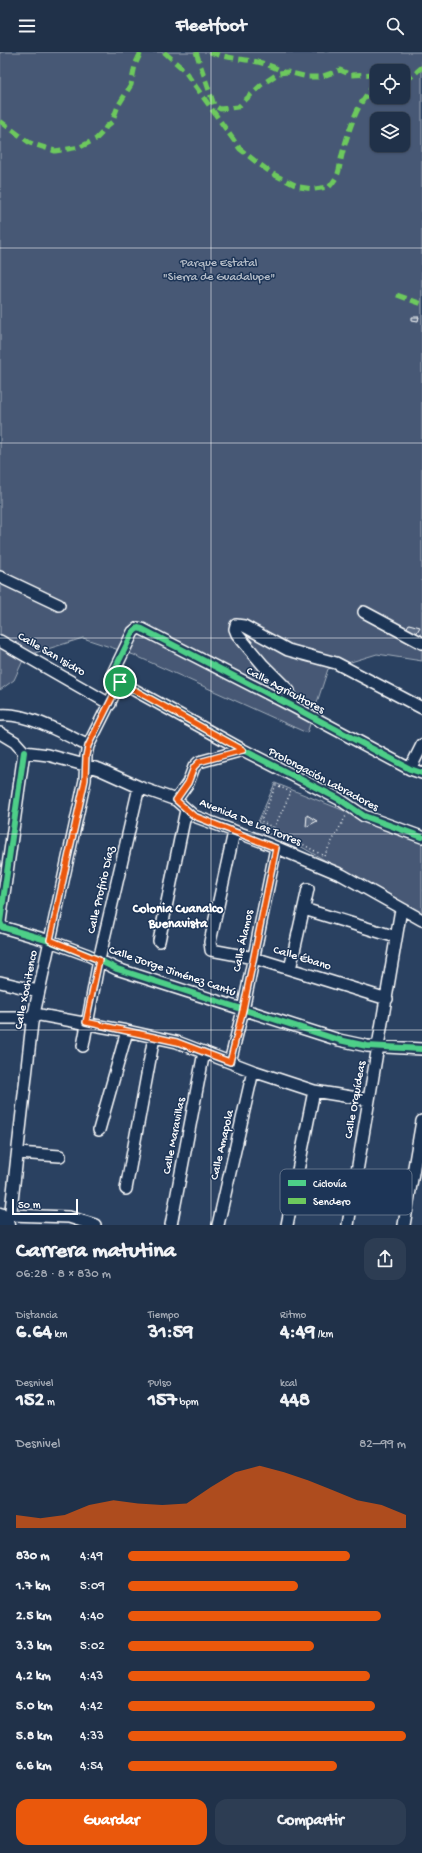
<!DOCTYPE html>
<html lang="es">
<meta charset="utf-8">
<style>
body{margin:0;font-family:"Gochi Hand",sans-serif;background:#2d3d53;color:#f1f3f6;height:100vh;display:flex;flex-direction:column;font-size:15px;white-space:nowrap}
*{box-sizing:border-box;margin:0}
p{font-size:13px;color:#a2a9b4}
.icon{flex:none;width:22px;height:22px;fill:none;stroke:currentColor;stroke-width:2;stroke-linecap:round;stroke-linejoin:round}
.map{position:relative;height:1173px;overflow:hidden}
.drawer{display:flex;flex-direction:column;background:#203149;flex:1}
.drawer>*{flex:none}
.controls{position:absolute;left:370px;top:12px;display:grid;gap:8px}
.controls a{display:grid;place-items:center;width:40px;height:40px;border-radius:8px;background:#203149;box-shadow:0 1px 3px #0004,0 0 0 1px #3d4c61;font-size:20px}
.scale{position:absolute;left:12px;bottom:10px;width:66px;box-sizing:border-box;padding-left:4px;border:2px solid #fff;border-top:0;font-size:11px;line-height:14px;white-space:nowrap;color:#fff;-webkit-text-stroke:3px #1d3557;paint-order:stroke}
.pin{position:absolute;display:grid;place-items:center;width:34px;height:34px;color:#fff;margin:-17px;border:2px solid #fff;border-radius:50%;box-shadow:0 1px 4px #0007}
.round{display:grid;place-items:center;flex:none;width:42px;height:42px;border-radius:12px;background:#2d3d53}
.head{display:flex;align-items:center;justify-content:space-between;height:68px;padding:0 16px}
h1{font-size:22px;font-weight:700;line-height:30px}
.figures{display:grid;grid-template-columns:repeat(3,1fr);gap:6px;height:68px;padding:4px 16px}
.figures div{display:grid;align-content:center}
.figures b{font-size:20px;font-weight:700}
.figures small{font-size:11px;font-weight:400}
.figures p{font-size:11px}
.chart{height:112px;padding:8px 16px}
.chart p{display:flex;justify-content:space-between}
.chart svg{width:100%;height:72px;margin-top:4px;fill:#ea580c;opacity:.7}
.primary-button{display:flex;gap:8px;margin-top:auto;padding:8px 16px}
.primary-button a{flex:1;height:46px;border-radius:12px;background:#ea580c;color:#fff;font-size:16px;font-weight:700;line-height:46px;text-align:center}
.primary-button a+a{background:#2d3d53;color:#f1f3f6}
ul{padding:0 16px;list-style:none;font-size:13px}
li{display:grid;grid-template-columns:64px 48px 1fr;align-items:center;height:30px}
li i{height:10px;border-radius:5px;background:#ea580c}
header{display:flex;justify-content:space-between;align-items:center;height:52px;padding:0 16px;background:#203149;font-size:18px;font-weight:700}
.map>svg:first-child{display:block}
</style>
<header><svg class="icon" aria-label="menu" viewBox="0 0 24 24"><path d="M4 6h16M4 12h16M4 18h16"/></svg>Fleetfoot<svg class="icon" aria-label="search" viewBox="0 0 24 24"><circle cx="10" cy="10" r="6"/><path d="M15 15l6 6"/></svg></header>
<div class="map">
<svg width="422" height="1173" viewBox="0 0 422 1173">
<rect width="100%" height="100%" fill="#2a4161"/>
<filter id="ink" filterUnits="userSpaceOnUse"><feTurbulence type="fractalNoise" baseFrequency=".025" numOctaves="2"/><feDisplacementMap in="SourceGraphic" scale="8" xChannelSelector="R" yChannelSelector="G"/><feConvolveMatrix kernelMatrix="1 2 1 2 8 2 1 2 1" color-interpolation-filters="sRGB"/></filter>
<g filter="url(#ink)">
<path fill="#465975" stroke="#a2acba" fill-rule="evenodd" d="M0,0H422V609L377,602L328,617L307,681L134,603L83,586L25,604L14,628L0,638ZM377,19H403V45H377ZM377,67H403V93H377Z
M275,731L422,790V864L258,770Z"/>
<path fill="#5b6c86" stroke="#fff" d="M412,265H419L418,269L412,268Z
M409,572L420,575L416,582L406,577Z
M307,763L317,769L306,775Z"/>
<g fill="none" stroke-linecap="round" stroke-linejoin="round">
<g stroke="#fff" stroke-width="14">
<path id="minor" d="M0,525L59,553
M364,560L422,591
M0,589L110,652
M292,654L289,639L263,613L237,582L235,577L236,573L244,574L288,598L336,611L422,656
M0,663C26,660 65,682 88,694
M0,681L15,690L24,700L48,703L99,717L139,735L176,748L194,764L261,789L342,823L422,868
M24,700L0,870L2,875L50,889L88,903L117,917L339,988L367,994L422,997
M410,717L422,693
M422,721L410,717L292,654L142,577L138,576L133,580L113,621V625L120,630L243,698L339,747L364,764L422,785
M176,748L188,731L194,715L199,710L243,698
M234,780L210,890L211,898L254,906L387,947
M304,857L396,885
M159,889L186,758
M290,917L308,837
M0,930L38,939
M0,966H26L40,963L127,979L177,990L253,1019L314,1039L369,1048
M83,994L99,908L139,735
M230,1010L243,958L276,796
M99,1078L127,979
M18,1101L60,1104
M126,1137L154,985
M10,1163L69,1165L95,1173
M0,1171L10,1163L11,1158L32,971L85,728L86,704L88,694L120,630
M171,1173L204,1000
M218,1173L253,1019
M287,1173L314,1039
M348,1173L401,857
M404,1173L422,1069"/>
</g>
<g stroke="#fff" stroke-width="17">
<path id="major" d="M0,1163L8,1173"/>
</g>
<path stroke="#fff" stroke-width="1.5" stroke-dasharray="1 3" stroke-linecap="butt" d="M274,776L291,740L276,733L261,769L322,803
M324,804L346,764"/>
<use href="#minor" stroke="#1d3557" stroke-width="11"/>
<use href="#major" stroke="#1d3557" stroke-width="14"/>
<path stroke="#6dc95d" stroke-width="5" stroke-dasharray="10 5" stroke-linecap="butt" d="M164,0L184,18L240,97L255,109L273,122L299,135L314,137L329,135C342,121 338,116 343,99C351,72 357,51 377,30
M196,0L214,53L220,57L238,55L261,33L279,21L287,20L308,25H320L340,18L351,23L377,22
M210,0C236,10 259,5 283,20
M403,24L411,25L422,15
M0,69L30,91L55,99L80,95L96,87L104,79L106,75L112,70L118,54L131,33L135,13L141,0
M397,243L422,252"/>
<g stroke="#1d3557" stroke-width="8">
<path id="cycleway" d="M24,700L0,870L2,875L50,889L88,903L117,917L339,988L367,994L422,997
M422,721L410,717L292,654L142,577L138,576L133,580L113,621V625L120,630L243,698L339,747L364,764L422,785"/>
</g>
<use href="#cycleway" stroke="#4dcf88" stroke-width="6"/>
</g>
</g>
<g fill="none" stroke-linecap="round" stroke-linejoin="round" filter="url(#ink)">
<g stroke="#fff" stroke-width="8">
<path id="route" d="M120,630L243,698L199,710L194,715L188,731L176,748L194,764L276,796L243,958L230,1010L177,990L86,970L99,908L50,888L85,728L86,704L88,694Z"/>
</g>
<use href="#route" stroke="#ea580c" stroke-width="5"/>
</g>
<path fill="none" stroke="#fff" stroke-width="1" stroke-opacity="0.55" d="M211,0V1173M0,196H422M0,391H422M0,586H422M0,782H422M0,978H422"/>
<g text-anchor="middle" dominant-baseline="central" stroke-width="3" stroke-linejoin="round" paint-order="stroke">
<g font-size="12" fill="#b5bdc8" stroke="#1d3557">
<text x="219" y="212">Parque Estatal<tspan x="219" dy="14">"Sierra de Guadalupe"</tspan></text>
</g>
<g font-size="12" fill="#fff" stroke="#1d3557">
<text transform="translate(51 603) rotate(30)">Calle San Isidro</text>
<text transform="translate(285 639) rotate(28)">Calle Agricultores</text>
<text transform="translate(323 728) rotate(28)">Prolongación Labradores</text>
<text transform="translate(250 771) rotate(22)">Avenida De Las Torres</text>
<text transform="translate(102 838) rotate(-77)">Calle Profirio Díaz</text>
<text transform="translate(244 889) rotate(-78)">Calle Álamos</text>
<text transform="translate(302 907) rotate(17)">Calle Ébano</text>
<text transform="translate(172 920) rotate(19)">Calle Jorge Jiménez Cantú</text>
<text transform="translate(27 938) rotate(-79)">Calle Xochitenco</text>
<text transform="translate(356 1048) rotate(-80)">Calle Orquídeas</text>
<text transform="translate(175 1084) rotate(-79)">Calle Maravillas</text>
<text transform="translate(223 1093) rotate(-77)">Calle Amapola</text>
</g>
<g font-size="13" font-weight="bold" fill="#fff" stroke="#1d3557">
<text x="178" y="857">Colonia Cuanalco<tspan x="178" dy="15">Buenavista</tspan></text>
</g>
</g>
<rect x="280" y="1117" width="132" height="46" rx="6" fill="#1d3557" stroke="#617289" stroke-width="1"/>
<rect x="288" y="1128" width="18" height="6" fill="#4dcf88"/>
<rect x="288" y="1146" width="18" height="6" fill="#6dc95d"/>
<g font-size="11" fill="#fff">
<text x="313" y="1135">Ciclovía</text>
<text x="313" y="1153">Sendero</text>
</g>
</svg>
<div class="controls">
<a><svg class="icon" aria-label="locate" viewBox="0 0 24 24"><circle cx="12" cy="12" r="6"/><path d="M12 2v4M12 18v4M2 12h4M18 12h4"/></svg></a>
<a><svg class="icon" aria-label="layers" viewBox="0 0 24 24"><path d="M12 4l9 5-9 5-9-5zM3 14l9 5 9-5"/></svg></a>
</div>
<div class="scale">50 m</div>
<div class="pin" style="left:120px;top:630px;background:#1e9e55"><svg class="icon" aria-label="arrive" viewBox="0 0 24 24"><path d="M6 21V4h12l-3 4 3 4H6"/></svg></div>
</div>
<section class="drawer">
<div class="head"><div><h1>Carrera matutina</h1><p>06:28 · 8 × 830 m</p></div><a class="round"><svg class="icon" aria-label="share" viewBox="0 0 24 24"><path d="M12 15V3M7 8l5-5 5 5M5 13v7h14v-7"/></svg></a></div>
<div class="figures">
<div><p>Distancia</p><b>6.64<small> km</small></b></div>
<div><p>Tiempo</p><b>31:59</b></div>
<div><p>Ritmo</p><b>4:49<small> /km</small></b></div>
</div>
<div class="figures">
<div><p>Desnivel</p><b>152<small> m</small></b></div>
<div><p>Pulso</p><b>157<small> bpm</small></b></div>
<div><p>kcal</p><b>448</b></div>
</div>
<div class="chart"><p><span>Desnivel</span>82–99 m</p>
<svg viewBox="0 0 160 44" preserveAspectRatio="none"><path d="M0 44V36L10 38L20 36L30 30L40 27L50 29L60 30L70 29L80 19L90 10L100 6L110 10L120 15L130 21L140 27L150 30L160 36V44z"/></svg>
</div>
<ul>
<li><b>830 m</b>4:49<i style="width:80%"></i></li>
<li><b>1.7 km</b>5:09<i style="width:61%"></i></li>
<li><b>2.5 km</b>4:40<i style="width:91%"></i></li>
<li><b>3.3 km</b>5:02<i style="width:67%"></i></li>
<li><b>4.2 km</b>4:43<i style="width:87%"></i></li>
<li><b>5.0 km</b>4:42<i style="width:89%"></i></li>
<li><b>5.8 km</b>4:33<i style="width:100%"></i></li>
<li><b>6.6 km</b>4:54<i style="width:75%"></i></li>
</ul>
<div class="primary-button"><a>Guardar</a><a>Compartir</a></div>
</section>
